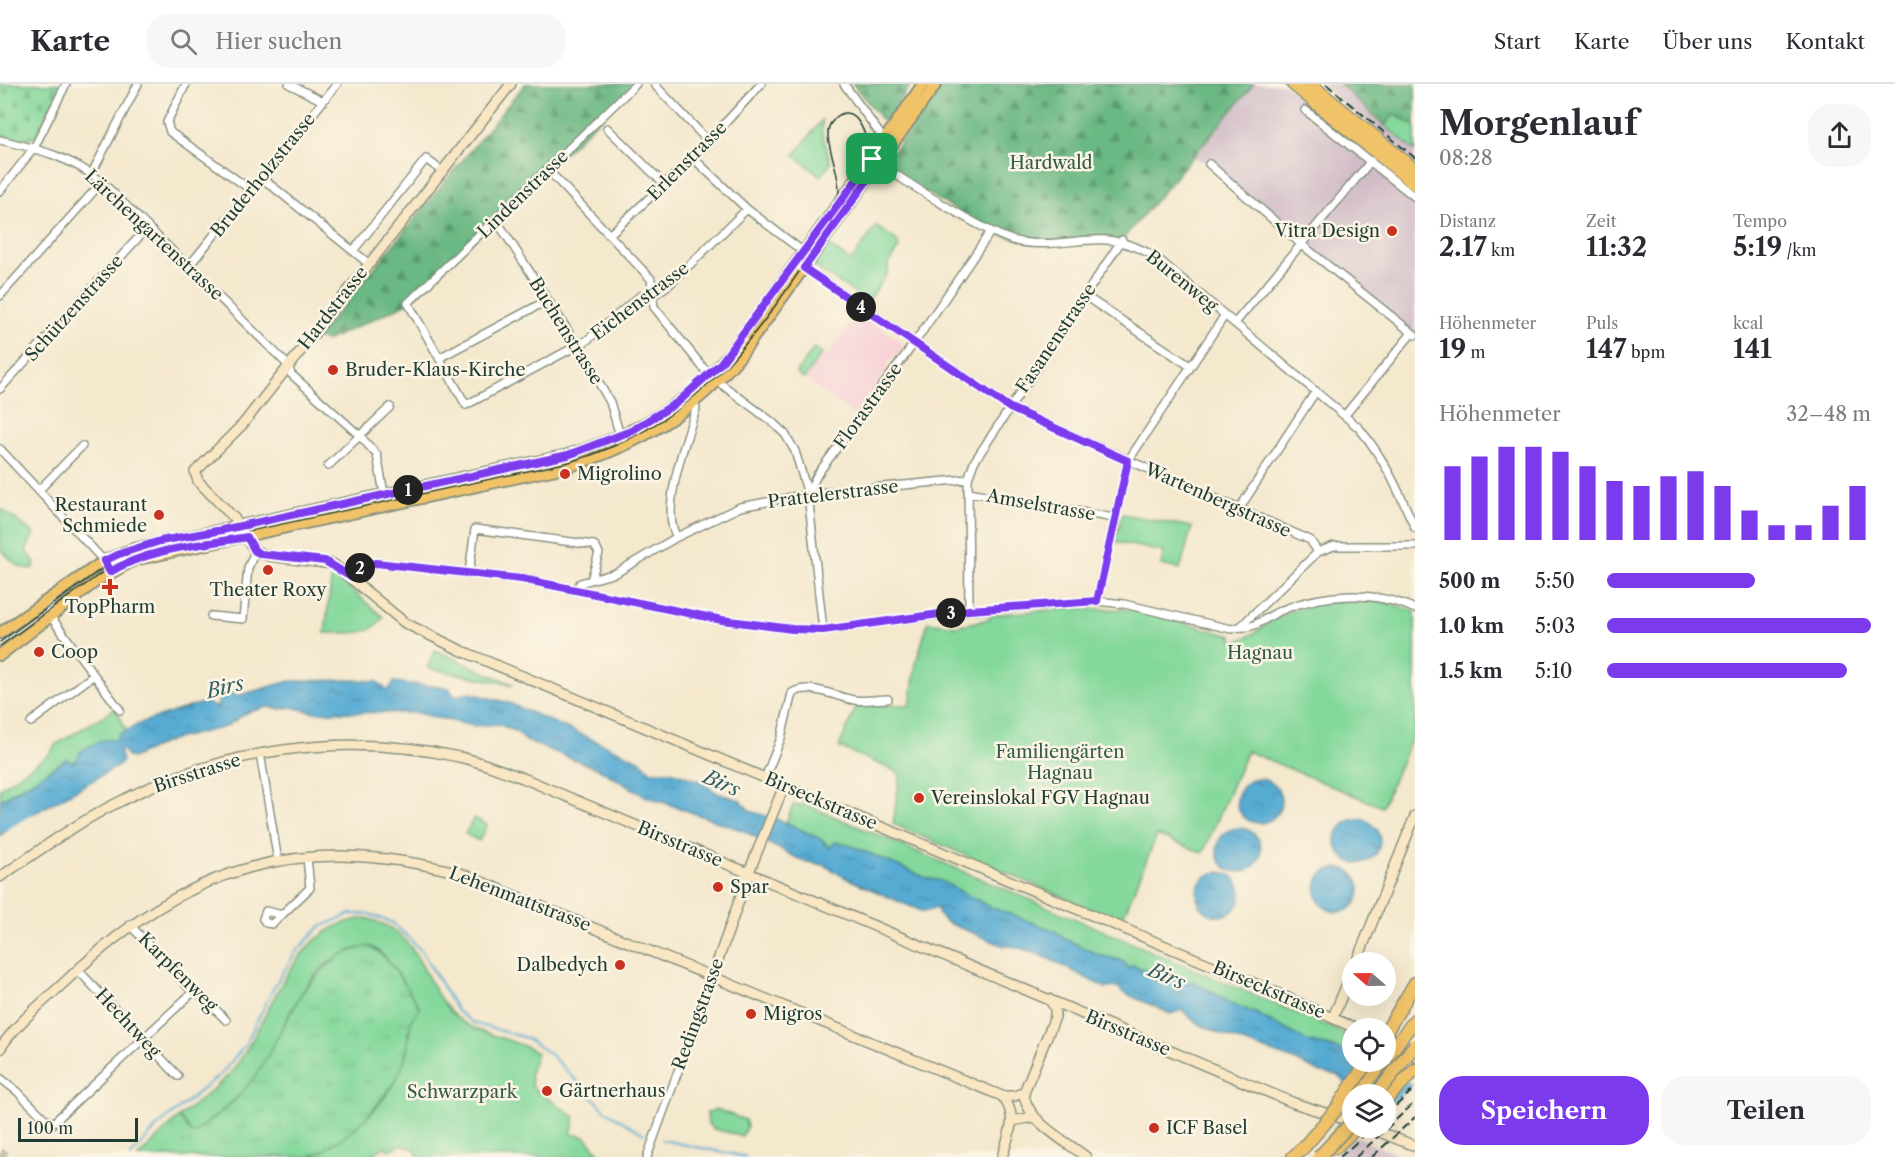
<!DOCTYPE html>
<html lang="de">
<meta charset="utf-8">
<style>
body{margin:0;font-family:"Libre Caslon Text",serif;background:#f7f7f7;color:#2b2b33;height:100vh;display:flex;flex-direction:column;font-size:22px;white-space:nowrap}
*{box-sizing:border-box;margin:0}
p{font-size:20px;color:#7c7c81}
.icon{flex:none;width:33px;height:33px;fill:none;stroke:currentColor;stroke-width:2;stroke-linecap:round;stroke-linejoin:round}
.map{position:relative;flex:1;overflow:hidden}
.details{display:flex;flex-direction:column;background:#fff;width:480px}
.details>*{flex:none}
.needle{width:39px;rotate:290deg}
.tools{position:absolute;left:1342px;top:868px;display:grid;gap:12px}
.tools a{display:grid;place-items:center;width:54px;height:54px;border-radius:50%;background:#fff;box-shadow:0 6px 24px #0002;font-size:30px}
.scale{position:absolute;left:18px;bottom:15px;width:120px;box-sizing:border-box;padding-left:6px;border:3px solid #1f3d34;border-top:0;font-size:16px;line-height:21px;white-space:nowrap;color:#1f3d34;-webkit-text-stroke:4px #fcf5e5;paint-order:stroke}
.pin{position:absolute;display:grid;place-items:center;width:51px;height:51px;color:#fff;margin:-26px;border-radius:12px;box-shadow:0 3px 9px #0006}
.km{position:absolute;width:30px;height:30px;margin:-15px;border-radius:50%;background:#222;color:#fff;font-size:16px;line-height:30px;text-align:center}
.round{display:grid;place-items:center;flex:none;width:63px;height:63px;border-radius:24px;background:#f7f7f7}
.overview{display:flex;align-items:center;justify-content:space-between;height:102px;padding:0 24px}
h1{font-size:33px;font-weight:700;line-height:45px}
.figures{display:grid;grid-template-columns:repeat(3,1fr);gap:9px;height:102px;padding:6px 24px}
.figures div{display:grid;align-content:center}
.figures b{font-size:26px;font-weight:700}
.figures small{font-size:16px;font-weight:400}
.figures p{font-size:16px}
.chart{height:168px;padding:12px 24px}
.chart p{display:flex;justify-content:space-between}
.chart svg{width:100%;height:108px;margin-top:6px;stroke:#7c3aed;stroke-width:6}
.primary-button{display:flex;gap:12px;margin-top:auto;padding:12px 24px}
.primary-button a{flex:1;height:69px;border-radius:24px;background:#7c3aed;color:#fff;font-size:24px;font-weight:700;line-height:69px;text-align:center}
.primary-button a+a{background:#f7f7f7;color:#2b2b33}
ul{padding:0 24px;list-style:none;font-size:20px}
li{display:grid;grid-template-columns:96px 72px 1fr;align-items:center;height:45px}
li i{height:15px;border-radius:8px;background:#7c3aed}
header{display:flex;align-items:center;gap:36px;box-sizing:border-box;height:84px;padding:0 30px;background:#fff;border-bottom:2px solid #e1e1e2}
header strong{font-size:28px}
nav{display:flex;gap:33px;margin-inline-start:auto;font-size:21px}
.search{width:420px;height:54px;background:#f7f7f7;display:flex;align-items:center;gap:15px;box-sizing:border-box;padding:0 21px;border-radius:24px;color:#7c7c81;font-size:22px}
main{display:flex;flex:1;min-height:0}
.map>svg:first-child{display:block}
</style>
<header>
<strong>Karte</strong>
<div class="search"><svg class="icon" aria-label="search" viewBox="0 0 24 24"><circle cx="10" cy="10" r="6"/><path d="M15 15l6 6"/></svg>Hier suchen</div>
<nav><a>Start</a><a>Karte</a><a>Über uns</a><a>Kontakt</a></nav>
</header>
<main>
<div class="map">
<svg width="1415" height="1073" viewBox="0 0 1415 1073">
<defs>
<pattern id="grass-tufts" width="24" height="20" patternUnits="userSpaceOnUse" patternTransform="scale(1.5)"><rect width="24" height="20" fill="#84d89b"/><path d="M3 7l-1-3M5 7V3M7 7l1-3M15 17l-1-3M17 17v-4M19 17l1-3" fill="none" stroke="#72ba86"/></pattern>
<pattern id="forest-firs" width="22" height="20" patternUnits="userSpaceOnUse" patternTransform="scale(1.5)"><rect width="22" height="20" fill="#6bb883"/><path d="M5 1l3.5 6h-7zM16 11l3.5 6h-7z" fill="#57976c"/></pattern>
<pattern id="cemetery-stones" width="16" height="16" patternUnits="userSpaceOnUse" patternTransform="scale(1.5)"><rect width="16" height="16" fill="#84d89b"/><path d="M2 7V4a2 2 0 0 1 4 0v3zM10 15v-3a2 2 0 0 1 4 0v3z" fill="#72ba86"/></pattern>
<pattern id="water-ripples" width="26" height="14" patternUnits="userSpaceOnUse" patternTransform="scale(1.5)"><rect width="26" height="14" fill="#57abd3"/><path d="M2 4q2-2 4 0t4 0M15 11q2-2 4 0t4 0" fill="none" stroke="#478cac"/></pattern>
</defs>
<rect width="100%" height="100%" fill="#fcf5e5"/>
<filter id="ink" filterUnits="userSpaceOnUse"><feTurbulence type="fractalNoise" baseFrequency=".0167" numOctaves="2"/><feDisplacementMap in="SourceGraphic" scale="12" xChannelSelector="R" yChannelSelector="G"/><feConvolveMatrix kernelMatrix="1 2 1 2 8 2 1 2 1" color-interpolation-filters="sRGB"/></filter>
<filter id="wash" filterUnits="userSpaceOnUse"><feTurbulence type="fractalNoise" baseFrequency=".008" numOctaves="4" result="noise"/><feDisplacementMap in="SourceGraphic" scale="24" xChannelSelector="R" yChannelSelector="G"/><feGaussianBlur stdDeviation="1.35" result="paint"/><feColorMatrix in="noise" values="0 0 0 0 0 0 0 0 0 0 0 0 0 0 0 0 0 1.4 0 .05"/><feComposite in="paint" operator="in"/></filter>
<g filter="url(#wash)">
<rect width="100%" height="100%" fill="#f4e8cd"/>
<path fill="#f6cfd5" d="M856,230L873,241L875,239L904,261L898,272L895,270L886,282L889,285L855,331L796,289L814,264L827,273Z"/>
<path fill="#d1bdc8" d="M1254,0H1284L1415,109V251L1209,80L1193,74Z
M1320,0H1340L1415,67V79Z
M1356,1053L1402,1073H1334Z"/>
<path fill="url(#grass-tufts)" stroke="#528a68" stroke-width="1.5" d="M367,862C390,869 407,905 420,924L408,948L407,969L401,986L391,1003L359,1043L345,1055L317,1070L311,1073H138L179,1033L193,1050L234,1017L253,995L302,909L315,894L339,871Z"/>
<path fill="url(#forest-firs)" stroke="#457a5c" stroke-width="1.5" d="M525,0H636L408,219L326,257L317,254Z
M853,0H911L885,40Z
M944,0H1254L1122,156L1037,160L995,149L882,82Z
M1340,0H1415V42L1395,30L1385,42Z"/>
<path fill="url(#cemetery-stones)" stroke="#528a68" stroke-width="1.5" d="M0,0H61L35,54L19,55L0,51Z"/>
<path fill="#84d89b" stroke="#528a68" stroke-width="1.5" d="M1394,30L1415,42V67L1385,42Z
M822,36V49L831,79L821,92L794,71Z
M876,142L897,157L899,164L888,180V188L868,218L811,180L826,160L851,177Z
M814,264L822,269L804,295L796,289Z
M0,424L34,449L26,467L35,478L34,484C18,487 10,475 0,464Z
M1122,430L1192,443L1180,485L1161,481L1164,468L1115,458Z
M332,489L383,533C371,554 347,548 325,549Z
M1360,516L1384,518L1415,527V646L1382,723L1247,667L1203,769L1157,751L1121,838L893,740L900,689L839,663L857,621H910L916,579L928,538L956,542L990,535V531L1074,524L1135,526L1233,552V557C1252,556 1268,536 1286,529C1310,519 1335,517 1360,516Z
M435,566L514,601L427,584Z
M116,624L126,647L118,651L116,657L19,704L0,717V704L50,670L55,661Z
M793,721H806L873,749L1353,953V977L1344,967L1307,957L1255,929L1232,920L1194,898H1182L1132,881L1129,885L1125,883L1124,877L1099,871L1065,855L1055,847L990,823L941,797L926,794L852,762L829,764L825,758L786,738Z
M474,734L487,741L479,757L465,750Z
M366,834C425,850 419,897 454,931C477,953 512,952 537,969L530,989L532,1003L575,1033L571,1050L586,1053L603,1073H418L415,1065L401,1061L389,1066L386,1062L368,1073H311C352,1052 393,1017 406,971C411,954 405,938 420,924C410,909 390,874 376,865C369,860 361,864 353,866C299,883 284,952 254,994C238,1016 214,1033 193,1050L179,1033C197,1017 222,1001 236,982C274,929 290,842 366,834Z
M716,1025L745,1036L747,1042L742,1052L714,1045L708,1040L707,1029Z"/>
<path fill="url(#water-ripples)" stroke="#3b7484" stroke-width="1.5" d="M346,596L376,597L388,607L394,598L449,604L454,612L471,609L509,619L640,676L650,687H670L700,697L717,709L740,716L750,727L785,738L821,755L829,764L835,758L852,762L926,794L941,797L990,823L1055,847L1065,855L1099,871L1124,877L1128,885L1131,881L1182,898H1194L1232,920L1255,929L1307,957L1344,967L1353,978L1415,1002V1027L1347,1000L1337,991L1321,989L1294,976L1223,951L1195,938L1182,926L1171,930L1122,908L1118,903L1106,904C1081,893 1030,860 1004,862L946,838L939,831L937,824L924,828L893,815L846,794L824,781L803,777L744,747L645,712L599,685L526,657L517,648L498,640L474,642L417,629L313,628L291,623L281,625L268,623L248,628L225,643L171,656L132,674L128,673L122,665L119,667L122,676L120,681L37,728L28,731L23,722H18L22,732L0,752V717L67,675L72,679L77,677L80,668C91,662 103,652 116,657L118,651L143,638L205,618L217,624L219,614L224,609L240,611L290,597Z
M1237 717a22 22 0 1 1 44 0a22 22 0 1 1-44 0Z
M1336 757a22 22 0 1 1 44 0a22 22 0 1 1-44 0Z
M1217 766a22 22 0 1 1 44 0a22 22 0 1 1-44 0Z
M1316 806a22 22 0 1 1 44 0a22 22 0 1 1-44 0Z
M1197 810a22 22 0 1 1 44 0a22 22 0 1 1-44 0Z"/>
<path fill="#f4e8cd" d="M1415,999V1030L1391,1020Z"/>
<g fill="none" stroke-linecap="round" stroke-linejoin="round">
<path stroke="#57abd3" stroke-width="2" d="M662,1056L746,1073
M130,1073L158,1042L222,989L245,961L275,901L296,868L320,843L351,830H369L393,839L421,866L457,927L473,939L526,954L550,970L606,1027L644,1050"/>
<path stroke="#57abd3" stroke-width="15" d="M0,741L41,716"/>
</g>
</g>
<g filter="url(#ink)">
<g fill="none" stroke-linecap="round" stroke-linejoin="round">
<path stroke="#c9c6ae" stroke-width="12" stroke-dasharray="12 6" stroke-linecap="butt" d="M0,1070L6,1073"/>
<g stroke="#8a9280" stroke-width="10">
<path id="street" d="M186,0L167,38L170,48L251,106
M289,0L323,17
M636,0L408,219L466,321L586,257L640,212H652L670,200L747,125
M654,0L708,57
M844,0L885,57
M1305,26L1415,113
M607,44L664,100
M0,56C38,65 71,73 102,98L288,281L291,290L360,352L377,371L383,404
M693,74L747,125L805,169
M877,78C903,96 992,154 1020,158C1077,166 1100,139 1157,174L1359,344C1385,375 1399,408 1415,444
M1209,80L1301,160L1415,251
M548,86L651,195L654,223L709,291L771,337L785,350L795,367L808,410L823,546
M92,89L138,0
M262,94L368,179
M0,107L34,64L66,0
M497,137L577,261L610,318L621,355
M609,151L693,74L761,0
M353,167L426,75L443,88
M189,182L337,0
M805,184L1010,324L1310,456L1318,468
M0,212L102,98
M1085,212L1190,282
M1235,239L1371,77
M439,274L548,216
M0,305L148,143
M1345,331L1412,249
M0,365L104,477
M328,382L390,323
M39,406L82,362
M969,408L1114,434
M808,410L817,391L915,258L991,147
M1239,425L1316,307
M677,453C659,428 687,353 696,325L694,314
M469,489L475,445L594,461L599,469L592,493
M351,493L361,482L376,479L522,495L722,536L792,545L823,546L969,527L1097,517L1124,520L1231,545L1240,543L1318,468L1334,462H1415
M577,505L580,499L616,489L677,453L740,423L808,410L968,395
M1097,517L1128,377L1225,231
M969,527L968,395L974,378L1122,156
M211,532L243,535L248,484L255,467
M1240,543C1256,545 1267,532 1282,526C1323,509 1375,506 1415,525
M94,591L120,626
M31,638L94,591L51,533L48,525L52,515
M260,669L278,777
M765,694L781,654L792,609C809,598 836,613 854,616C865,618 877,615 888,615
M282,831L266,827L263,835L266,839L272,840L310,804L307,773
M130,841L193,908L197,907L226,936
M78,886L178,992
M0,994L17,1007L51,1041L193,908
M647,1073L712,893"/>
</g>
<g stroke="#8a9280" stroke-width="12">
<path id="secondary" d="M511,0L243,340L195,388L198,397L234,434L255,467L269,472L333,480L405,539L460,566L1270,906L1357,945
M0,793C37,768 75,740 115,720C220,665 342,647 459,673C480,677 502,687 523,694L1294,1019L1353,1038
M1356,879L1415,732
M712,893L751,783L784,702
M1049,915L1055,924V933L1024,1008C1024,1036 1066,1057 1086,1073
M1333,933L1353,886
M1386,959L1415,973
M0,965C17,938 46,916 69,894C189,781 299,748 460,789L1002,1012H1015L1024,1008
M1002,1012C1019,1032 1009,1050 1002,1073
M1013,1037L1027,1034L1037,1035
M1369,1044L1415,1062"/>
</g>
<g stroke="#8a9280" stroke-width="14">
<path id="primary" d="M0,549L104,477L133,465L568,371C608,358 645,343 679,318C727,283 759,230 793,183C837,122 881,62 923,0
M0,571L95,498L134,476L570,382C640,360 692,329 740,272L936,0"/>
</g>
<g stroke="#8a9280" stroke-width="15">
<path id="highway" d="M1293,0L1415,100
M1310,0L1415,86
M1386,948L1415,899
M1401,954L1415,936
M1356,1011L1383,978
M1386,1015L1415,986
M1335,1064L1356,1044
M1293,1073L1304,1063"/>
</g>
<use href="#street" stroke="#fff" stroke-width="7"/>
<use href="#secondary" stroke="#f9e7c3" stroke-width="9"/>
<use href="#primary" stroke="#f1c369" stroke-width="10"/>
<use href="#highway" stroke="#f1c369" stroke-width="12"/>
<path stroke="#1f3d34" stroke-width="1.5" d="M0,558L101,485L128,471L569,374C707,336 755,239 833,132C852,98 818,57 831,39C851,11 868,49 868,67C868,82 863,94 855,106C772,223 718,336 569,378L138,471L103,488L0,562"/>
<path stroke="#1f3d34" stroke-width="2" stroke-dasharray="9 4.5" stroke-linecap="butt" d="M1326,0L1415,74
M1386,1031L1415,1004
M1340,1073L1372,1044
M1356,1073L1415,1018
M1372,1073L1415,1033"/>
<g stroke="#8a9280" stroke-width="15" stroke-linecap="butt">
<path id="highway-bridge" d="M1386,975L1401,954
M1376,1011L1415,961
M1304,1063L1335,1027L1367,978
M1319,1073L1353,1037"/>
</g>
<use href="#highway-bridge" stroke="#f1c369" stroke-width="12"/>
</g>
</g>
<g fill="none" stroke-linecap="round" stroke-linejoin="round" filter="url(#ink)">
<g stroke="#fff" stroke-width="12">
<path id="route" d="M872,75L879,80L804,184L1010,324L1128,377L1097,517L969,526L823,546L792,545L722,536L522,495L376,479L361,482L351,493L325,477L261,470L255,467L247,453C202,461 149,464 110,488L104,477L119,470L160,457L222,446L568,371L631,347L678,318L721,279Z"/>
</g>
<use href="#route" stroke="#7c3aed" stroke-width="8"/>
</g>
<g fill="#c8321e" stroke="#fcf5e5" stroke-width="2">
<circle cx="1392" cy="147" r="6"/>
<circle cx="333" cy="286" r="6"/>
<circle cx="565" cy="390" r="6"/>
<circle cx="159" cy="431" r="6"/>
<circle cx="268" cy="486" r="6"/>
<path d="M107 494h6v6h6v6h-6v6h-6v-6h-6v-6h6z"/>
<circle cx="39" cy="568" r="6"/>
<circle cx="919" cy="714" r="6"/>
<circle cx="718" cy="803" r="6"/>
<circle cx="620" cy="881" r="6"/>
<circle cx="751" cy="930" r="6"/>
<circle cx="547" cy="1007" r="6"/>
<circle cx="1154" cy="1044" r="6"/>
</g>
<g text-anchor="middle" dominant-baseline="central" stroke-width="5" stroke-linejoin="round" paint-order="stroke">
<g font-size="18" fill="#1f3d34" stroke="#fcf5e5">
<text transform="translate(687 77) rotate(-45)">Erlenstrasse</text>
<text transform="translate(263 91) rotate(-51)">Bruderholzstrasse</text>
<text transform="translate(523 110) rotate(-44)">Lindenstrasse</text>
<text transform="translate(154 151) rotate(43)">Lärchengartenstrasse</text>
<text transform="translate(1182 197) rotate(39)">Burenweg</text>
<text transform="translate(640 217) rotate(-37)">Eichenstrasse</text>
<text transform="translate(74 224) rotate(-48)">Schützenstrasse</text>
<text transform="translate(333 224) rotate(-52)">Hardstrasse</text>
<text transform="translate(566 247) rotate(58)">Buchenstrasse</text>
<text transform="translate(1056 254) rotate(-56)">Fasanenstrasse</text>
<text transform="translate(868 322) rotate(-54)">Florastrasse</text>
<text transform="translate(833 410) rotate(-7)">Prattelerstrasse</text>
<text transform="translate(1218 416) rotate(24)">Wartenbergstrasse</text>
<text transform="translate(1041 421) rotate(10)">Amselstrasse</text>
<text transform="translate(197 689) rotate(-18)">Birsstrasse</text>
<text transform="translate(821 717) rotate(23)">Birseckstrasse</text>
<text transform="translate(680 760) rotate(23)">Birsstrasse</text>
<text transform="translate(520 815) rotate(21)">Lehenmattstrasse</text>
<text transform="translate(178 888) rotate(45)">Karpfenweg</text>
<text transform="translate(1269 906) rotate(23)">Birseckstrasse</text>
<text transform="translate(698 930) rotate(-70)">Redingstrasse</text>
<text transform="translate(128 939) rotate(47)">Hechtweg</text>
<text transform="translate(1128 949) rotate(23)">Birsstrasse</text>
</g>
<g font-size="18" fill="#335c49" stroke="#fcf5e5">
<text x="1051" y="79">Hardwald</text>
<text x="1260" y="569">Hagnau</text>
<text x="1060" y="668">Familiengärten<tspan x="1060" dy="21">Hagnau</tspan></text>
<text x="462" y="1008">Schwarzpark</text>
</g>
<g font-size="18" fill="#1f3d34" stroke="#fcf5e5" text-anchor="start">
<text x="1380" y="147" text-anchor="end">Vitra Design</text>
<text x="345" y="286">Bruder-Klaus-Kirche</text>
<text x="577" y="390">Migrolino</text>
<text x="147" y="421" text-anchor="end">Restaurant<tspan x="147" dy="21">Schmiede</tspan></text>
<text x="268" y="506" text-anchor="middle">Theater Roxy</text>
<text x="110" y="523" text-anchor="middle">TopPharm</text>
<text x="51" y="568">Coop</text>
<text x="931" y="714">Vereinslokal FGV Hagnau</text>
<text x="730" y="803">Spar</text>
<text x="608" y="881" text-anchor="end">Dalbedych</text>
<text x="763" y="930">Migros</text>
<text x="559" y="1007">Gärtnerhaus</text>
<text x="1166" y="1044">ICF Basel</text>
</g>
<g font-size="20" font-style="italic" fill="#305e64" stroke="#fcf5e5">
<text transform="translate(225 603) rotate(-14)">Birs</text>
<text transform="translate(722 699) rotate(24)">Birs</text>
<text transform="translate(1167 892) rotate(23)">Birs</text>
</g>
</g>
</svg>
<div class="tools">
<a><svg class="needle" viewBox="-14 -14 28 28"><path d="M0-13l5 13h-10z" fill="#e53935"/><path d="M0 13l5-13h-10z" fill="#7c7c81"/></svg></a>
<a><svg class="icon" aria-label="locate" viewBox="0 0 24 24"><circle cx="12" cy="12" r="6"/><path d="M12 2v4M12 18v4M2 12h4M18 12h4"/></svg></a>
<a><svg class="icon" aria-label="layers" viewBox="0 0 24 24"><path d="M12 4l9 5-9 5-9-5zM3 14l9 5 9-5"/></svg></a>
</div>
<div class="scale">100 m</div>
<div class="pin" style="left:872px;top:75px;background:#1e9e55"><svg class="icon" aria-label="arrive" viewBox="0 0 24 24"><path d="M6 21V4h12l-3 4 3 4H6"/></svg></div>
<b class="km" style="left:408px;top:406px">1</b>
<b class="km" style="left:360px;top:484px">2</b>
<b class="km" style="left:951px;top:529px">3</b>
<b class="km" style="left:861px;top:223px">4</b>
</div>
<section class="details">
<div class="overview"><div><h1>Morgenlauf</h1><p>08:28</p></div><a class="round"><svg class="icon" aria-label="share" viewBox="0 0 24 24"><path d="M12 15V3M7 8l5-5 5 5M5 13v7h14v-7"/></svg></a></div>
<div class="figures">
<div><p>Distanz</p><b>2.17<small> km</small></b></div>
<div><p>Zeit</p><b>11:32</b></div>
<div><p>Tempo</p><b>5:19<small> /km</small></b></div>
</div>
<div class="figures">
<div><p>Höhenmeter</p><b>19<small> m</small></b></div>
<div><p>Puls</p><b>147<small> bpm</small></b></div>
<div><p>kcal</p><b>141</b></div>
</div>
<div class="chart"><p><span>Höhenmeter</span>32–48 m</p>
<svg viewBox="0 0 160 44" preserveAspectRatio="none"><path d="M5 44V14M15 44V10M25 44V6M35 44V6M45 44V8M55 44V14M65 44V20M75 44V22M85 44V18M95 44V16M105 44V22M115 44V32M125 44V38M135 44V38M145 44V30M155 44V22"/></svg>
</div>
<ul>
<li><b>500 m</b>5:50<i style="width:56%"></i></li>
<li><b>1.0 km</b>5:03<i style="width:100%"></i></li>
<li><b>1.5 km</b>5:10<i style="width:91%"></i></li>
</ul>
<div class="primary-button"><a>Speichern</a><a>Teilen</a></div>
</section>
</main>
